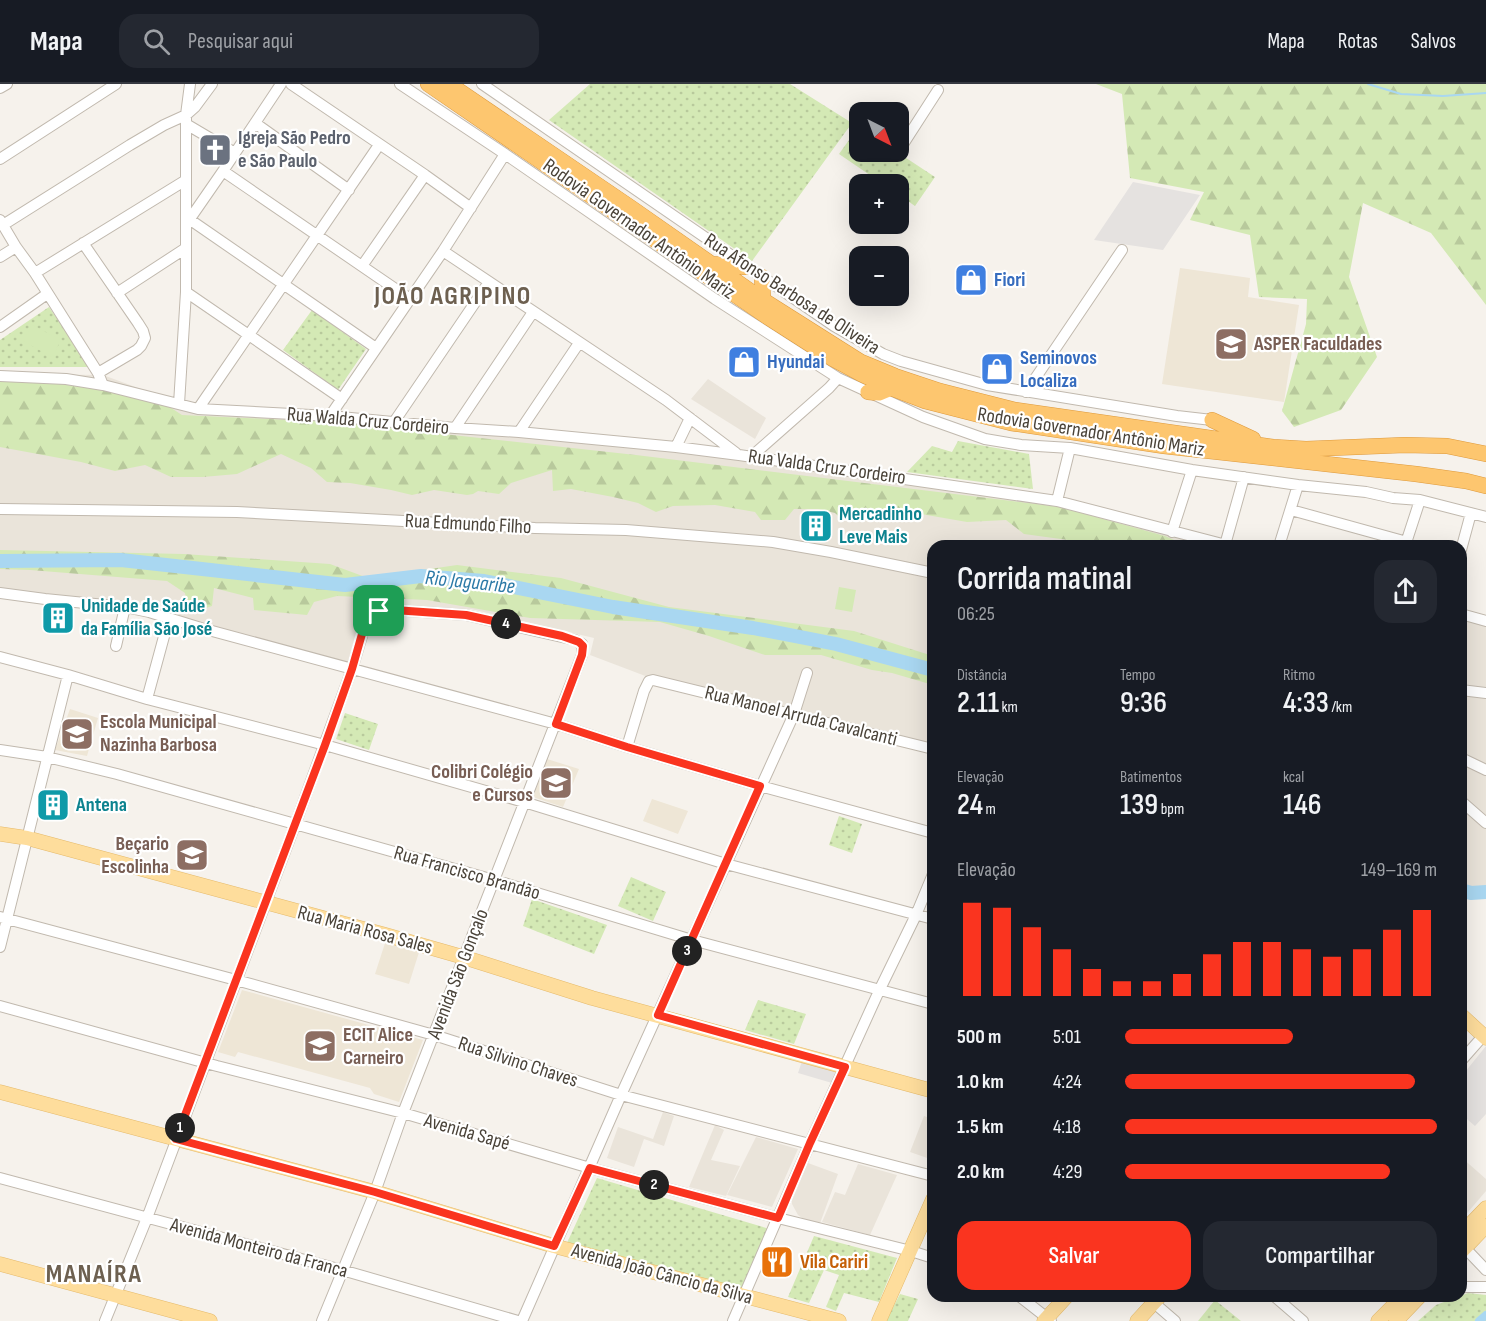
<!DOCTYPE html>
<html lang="pt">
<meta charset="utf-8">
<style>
body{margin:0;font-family:"Sofia Sans Condensed",sans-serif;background:#242831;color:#f1f3f6;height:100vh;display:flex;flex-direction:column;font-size:22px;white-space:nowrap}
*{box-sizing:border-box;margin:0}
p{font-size:20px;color:#9ea1a6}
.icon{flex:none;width:33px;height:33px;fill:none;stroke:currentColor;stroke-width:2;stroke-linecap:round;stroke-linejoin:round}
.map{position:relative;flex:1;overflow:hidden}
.panel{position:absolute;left:927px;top:456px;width:540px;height:762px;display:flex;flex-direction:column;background:#171b24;border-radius:18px;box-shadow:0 6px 24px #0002}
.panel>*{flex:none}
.needle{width:39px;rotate:138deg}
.tools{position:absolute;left:849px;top:18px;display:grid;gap:12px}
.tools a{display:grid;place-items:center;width:60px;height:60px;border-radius:12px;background:#171b24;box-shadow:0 6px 24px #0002;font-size:30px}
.pin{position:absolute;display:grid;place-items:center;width:51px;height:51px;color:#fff;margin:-26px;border-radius:12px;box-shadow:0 3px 9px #0006}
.km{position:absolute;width:30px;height:30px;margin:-15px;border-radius:50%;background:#222;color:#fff;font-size:16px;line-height:30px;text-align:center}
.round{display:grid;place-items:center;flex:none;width:63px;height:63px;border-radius:18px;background:#242831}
.head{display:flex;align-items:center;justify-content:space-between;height:102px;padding:0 30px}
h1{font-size:33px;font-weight:600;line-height:45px}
.figures{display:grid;grid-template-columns:repeat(3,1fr);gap:9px;height:102px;padding:6px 30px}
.figures div{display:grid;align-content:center}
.figures b{font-size:30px;font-weight:600}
.figures small{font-size:16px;font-weight:400}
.figures p{font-size:16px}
.chart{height:168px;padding:12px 30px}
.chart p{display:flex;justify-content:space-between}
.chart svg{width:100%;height:108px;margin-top:6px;stroke:#fa341f;stroke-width:6}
.cta{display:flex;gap:12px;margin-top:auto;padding:12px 30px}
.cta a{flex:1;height:69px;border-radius:18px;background:#fa341f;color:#fff;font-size:24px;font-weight:600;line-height:69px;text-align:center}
.cta a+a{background:#242831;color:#f1f3f6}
ul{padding:0 30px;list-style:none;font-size:20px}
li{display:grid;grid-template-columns:96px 72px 1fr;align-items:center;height:45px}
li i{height:15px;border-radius:8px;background:#fa341f}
header{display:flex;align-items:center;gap:36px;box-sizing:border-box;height:84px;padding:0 30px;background:#171b24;border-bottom:2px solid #363941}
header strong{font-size:28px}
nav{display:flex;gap:33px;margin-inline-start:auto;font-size:21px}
.search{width:420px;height:54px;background:#242831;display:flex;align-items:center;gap:15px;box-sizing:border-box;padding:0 21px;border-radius:18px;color:#9ea1a6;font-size:22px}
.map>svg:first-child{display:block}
</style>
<header>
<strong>Mapa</strong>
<div class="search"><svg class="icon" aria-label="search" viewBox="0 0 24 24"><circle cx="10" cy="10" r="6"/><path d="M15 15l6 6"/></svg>Pesquisar aqui</div>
<nav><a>Mapa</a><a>Rotas</a><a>Salvos</a></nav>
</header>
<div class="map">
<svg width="1486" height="1237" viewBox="0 0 1486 1237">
<defs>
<pattern id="green-dots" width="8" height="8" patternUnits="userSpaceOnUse" patternTransform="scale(1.5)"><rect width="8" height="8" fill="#d4e9b5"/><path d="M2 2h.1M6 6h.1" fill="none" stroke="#b8c99c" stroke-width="1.8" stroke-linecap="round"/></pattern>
<pattern id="forest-firs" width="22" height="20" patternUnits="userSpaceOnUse" patternTransform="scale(1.5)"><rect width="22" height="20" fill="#d4e9b5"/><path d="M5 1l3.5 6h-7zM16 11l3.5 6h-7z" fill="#b8c99c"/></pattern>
</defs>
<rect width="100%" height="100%" fill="#f6f2ec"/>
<path fill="#eae4da" d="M0,290L103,291L187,322L708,368L1112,429L1232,462H933V664L648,593L590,571L594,554L471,525L367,526L353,581L172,532L0,511Z
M708,295L766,334L755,355L691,315Z
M1461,533L1486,540V814L1482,815L1461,807Z
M663,1028L674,1032L664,1062L644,1055L634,1083L607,1074L618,1043L653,1055Z
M924,1032L933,1035V1076L910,1068Z
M715,1041L724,1046L711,1076L740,1082L726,1112L689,1103Z
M756,1053L798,1065L772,1123L727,1111Z
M1461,1073L1486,1095V1107L1462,1135Z
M808,1079L838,1090L819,1142L805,1136L798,1131L792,1120V1113Z
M858,1080L897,1091L870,1151L822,1138L835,1108L845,1111Z"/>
<path fill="#eee6d6" d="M1180,184L1250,194L1248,213L1299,221L1284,318L1162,300Z
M70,625L98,634L87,672L55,666Z
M547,675L579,685L563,723L533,713Z
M652,715L688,727L678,750L643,737Z
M387,853L420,865L409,900L375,890Z
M242,906L423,956L399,1018L374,1010L370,1004L238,968L235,973L218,968Z"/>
<path fill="url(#green-dots)" d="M590,0H790L852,39L752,177L549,36Z
M859,42L860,68H897L935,93L915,122L899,111L898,100H883L839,70Z
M49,223L90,283H0V256Z
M312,226L366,265L338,306L283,266Z
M958,357L1029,370L1033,405L907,388L932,362L952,368Z
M345,629L378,640L369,666L336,655Z
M839,732L862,740L852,769L829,761Z
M631,793L666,808L653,837L618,822Z
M532,815L607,841L594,870L523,842Z
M758,916L806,930L794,960L745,946Z
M597,1094L773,1146L746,1209L566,1161Z
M814,1152L897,1174L879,1218L844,1209L836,1227L826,1223L839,1191L824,1186L809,1219L788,1213Z
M1468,1209L1486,1211V1237H1418L1436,1221Z
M900,1210L918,1215L908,1237H886Z
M1215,1216L1241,1237H1198Z"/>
<path fill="url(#forest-firs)" d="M1096,0H1486V221L1431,149L1363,119L1349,193L1377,273L1341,326L1294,343L1282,327L1306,240L1307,215L1259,213L1250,151L1190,136L1204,108L1130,94L1122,10Z
M0,297L47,298L107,307L162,318L182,331L332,338L636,371L1060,423L1165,452L1188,462H1107L1095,456L1091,462H1069L1068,456L1024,450L1006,436L967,438L898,426L881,428L851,434L839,433L835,429L818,425H794L785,436H761L755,428L715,421L673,422L656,428L638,419L613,413L571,405L553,407L552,386L511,399L499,410L478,407L473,410L467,411L434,406L412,411L391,406L350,399L327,398L311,384L281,370L237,390L203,393H171L145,381L115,387L81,378L0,363Z
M0,466L184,470L330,480L368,494L457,481L561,494L669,523L854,547L933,572V601L892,589L872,586L821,571H765L709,552L660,538L530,534L427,516L337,512L314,518L307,531L254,526L253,514L214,504L212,522L188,530L185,509L167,497L30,486L0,485Z"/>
<path fill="#d4e9b5" d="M32,241L61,256L52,273L23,257Z
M839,503L856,506L852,528L835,525Z"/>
<path fill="#e5e2e0" d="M1133,98L1200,111L1163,166L1094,156Z
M1486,962V1030L1475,1042L1461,1030V993Z
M802,977L838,986L832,999L798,989Z"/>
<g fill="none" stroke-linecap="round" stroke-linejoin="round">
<path stroke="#a9d7f1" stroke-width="2" d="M1368,0L1401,10L1443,12L1486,9"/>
<path stroke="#a9d7f1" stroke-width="8" d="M1479,1237L1486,1231"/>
<path stroke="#a9d7f1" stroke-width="14" d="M0,477L121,476L345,501L421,492L484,497L613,523L753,544L836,560L933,586
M1461,806L1471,809L1486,808"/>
<g stroke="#c1b9ae" stroke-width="12">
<path id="minor" d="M291,0L425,91L471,124
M400,0L505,70L715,215L838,294L923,333L985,355L1021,361L1070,364
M482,0L834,242L883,270L901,277L987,301L1177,332L1212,336
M0,4L7,0
M255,39L349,106
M186,40L235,69
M900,65L938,6
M0,75L116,0
M223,87L410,215
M189,135L376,264
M0,136L16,163L35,189L98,289L103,301
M187,139L223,87L281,0
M3,141L130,61L164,41L186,31L195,23L212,0
M83,159L138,239L143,247L145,254L141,262L137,266L98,289
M443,167L666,316L736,369
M0,173L16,163
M362,182L425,91
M35,189L186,96
M186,208L342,315
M117,209L186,164
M0,243L47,210
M0,292L66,295L103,301L198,325L330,332L455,344L519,348L676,363L739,371L1057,417L1230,462
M1026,308L1122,166
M179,320L186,208V31L190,0
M198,325L379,61
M330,332L443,167L505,70
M394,338L489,198
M455,344L533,228
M519,348L579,259
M676,363L690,334
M752,372L829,304L838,294
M1057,417L1070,364L1192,386L1298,401L1366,408L1393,414L1420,416L1486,433
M0,425L237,428L535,444L626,446L773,458L831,468L933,489
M1291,426L1407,458
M1172,448L1192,386
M1225,461L1244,393
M1279,462L1298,401
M1405,462L1420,416
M1461,466L1471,429
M0,509L45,515L125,523L149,528L201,544L556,640L627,663L760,702L933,749
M1461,530L1486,537
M116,562L125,523
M0,573L68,591L147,615L325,661L524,718L726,780L933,835
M1461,606L1486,609
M147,615L169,534
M627,663L644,607L649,597L653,596L933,665
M0,666L47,673L117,690L494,796L692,856L933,920
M1461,674L1486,686
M1461,717L1486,739
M0,833L236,896L434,951L621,1011L933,1092
M0,863L68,591
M0,922L217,982L403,1029L590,1084L778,1134L911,1167L933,1174
M1461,977L1484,951
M0,1094L342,1186L518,1237
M1465,1164L1486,1186
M1461,1203H1486
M1019,1212L1051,1237
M1146,1212L1175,1237
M1274,1212L1303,1237
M105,1237L147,1134L295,741L352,585L368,532L379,527L394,526L466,531L575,556L582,560V571L403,1029L375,1108L322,1237
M522,1237L621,1011L794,630L807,589
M733,1237L810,1059L879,907L916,831L933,790"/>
</g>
<g stroke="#e5ba6b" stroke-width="15">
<path id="major" d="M0,750L27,754L386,851L463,873L592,914L933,1007
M1461,931L1486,954
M0,1008L375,1108L554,1162L839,1237
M1461,1150L1486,1124
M1461,1168L1486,1142
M0,1180L210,1237
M879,1237L933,1115
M1044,1237L1067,1212
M1137,1237L1160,1212
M1378,1237L1403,1212
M1396,1237L1420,1212"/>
</g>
<g stroke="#de9a3d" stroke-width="16">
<path id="highway" d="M428,0L769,234L833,275L861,290L891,304L925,317L1011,339L1164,362L1416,390L1466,397L1486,402
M449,0L630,123L763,216L861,278L895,292L940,307L1015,326L1273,363L1306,365L1405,361L1447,362L1486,370
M713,180L745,183
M762,193L763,216
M868,308L879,309L891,304
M1212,336L1253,355"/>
</g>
<use href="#minor" stroke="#fff" stroke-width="10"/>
<use href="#major" stroke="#fedd9c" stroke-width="14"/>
<use href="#highway" stroke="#fdc66f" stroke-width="15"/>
</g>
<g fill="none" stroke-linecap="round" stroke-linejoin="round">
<g stroke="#fff" stroke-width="12">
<path id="route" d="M394,526L466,531L562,552L579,558L583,562L582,571L556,640L627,663L760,702L658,931L845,983L810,1059L778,1134L590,1084L554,1162L375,1108L176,1055L325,661L352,585L366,536C372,526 384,527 394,526Z"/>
</g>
<use href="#route" stroke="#fa341f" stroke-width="8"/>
</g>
<defs>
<g id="church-square" transform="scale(1.725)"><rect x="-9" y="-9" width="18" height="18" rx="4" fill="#6b7280" stroke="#fff"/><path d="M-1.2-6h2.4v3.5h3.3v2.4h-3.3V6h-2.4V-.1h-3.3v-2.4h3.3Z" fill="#fff"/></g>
<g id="shop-square" transform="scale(1.725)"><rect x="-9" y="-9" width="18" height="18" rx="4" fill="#3f7fe0" stroke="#fff"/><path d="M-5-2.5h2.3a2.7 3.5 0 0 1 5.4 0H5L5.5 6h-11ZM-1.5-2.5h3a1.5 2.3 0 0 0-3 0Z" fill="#fff"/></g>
<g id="university-square" transform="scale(1.725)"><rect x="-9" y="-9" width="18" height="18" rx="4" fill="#8d6e63" stroke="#fff"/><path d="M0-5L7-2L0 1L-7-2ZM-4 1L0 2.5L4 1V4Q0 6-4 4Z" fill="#fff"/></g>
<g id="building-square" transform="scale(1.725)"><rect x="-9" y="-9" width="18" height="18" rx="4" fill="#0f9aa8" stroke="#fff"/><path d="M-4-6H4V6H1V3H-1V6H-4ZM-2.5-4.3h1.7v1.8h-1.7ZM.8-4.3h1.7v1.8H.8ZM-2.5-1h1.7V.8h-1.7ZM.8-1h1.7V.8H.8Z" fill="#fff"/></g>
<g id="school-square" transform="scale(1.725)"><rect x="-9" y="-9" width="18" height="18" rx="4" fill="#8d6e63" stroke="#fff"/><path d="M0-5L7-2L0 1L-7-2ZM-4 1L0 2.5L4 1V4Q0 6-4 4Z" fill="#fff"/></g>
<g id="restaurant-square" transform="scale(1.725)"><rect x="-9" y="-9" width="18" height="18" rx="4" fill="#e8710a" stroke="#fff"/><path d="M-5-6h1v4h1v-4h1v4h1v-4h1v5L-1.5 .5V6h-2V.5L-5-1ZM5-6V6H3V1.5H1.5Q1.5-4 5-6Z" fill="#fff"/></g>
</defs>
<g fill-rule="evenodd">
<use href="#church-square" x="215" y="66"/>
<use href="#shop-square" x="971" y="196"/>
<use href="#university-square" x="1231" y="260"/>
<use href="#shop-square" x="744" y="278"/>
<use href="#shop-square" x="997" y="285"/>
<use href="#building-square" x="816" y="442"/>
<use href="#building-square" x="58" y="534"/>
<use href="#school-square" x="77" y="650"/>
<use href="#school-square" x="556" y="699"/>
<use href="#building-square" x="53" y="721"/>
<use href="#school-square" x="192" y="771"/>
<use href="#school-square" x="320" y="962"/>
<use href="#restaurant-square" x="777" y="1178"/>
</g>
<g text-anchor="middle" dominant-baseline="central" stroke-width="4.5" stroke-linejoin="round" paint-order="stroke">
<g font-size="20" font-weight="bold" fill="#5b616d" stroke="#fff" text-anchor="start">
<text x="238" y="54">Igreja São Pedro<tspan x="238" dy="23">e São Paulo</tspan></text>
</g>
<g font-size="20" fill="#4a4339" stroke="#fff">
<text transform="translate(639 145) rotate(35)">Rodovia Governador Antônio Mariz</text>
<text transform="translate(792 210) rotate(33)">Rua Afonso Barbosa de Oliveira</text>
<text transform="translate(368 337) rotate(5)">Rua Walda Cruz Cordeiro</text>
<text transform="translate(1091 348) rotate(9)">Rodovia Governador Antônio Mariz</text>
<text transform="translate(827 383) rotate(8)">Rua Valda Cruz Cordeiro</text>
<text transform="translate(468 440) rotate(3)">Rua Edmundo Filho</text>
<text transform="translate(801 632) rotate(14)">Rua Manoel Arruda Cavalcanti</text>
<text transform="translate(467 789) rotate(16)">Rua Francisco Brandão</text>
<text transform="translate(365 846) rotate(15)">Rua Maria Rosa Sales</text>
<text transform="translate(458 890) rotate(-69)">Avenida São Gonçalo</text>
<text transform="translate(518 978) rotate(18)">Rua Silvino Chaves</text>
<text transform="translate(467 1048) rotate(16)">Avenida Sapé</text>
<text transform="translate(259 1164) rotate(15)">Avenida Monteiro da Franca</text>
<text transform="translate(662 1190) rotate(15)">Avenida João Câncio da Silva</text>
</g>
<g font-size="20" font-weight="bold" fill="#366cbe" stroke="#fff" text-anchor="start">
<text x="994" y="196">Fiori</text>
<text x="1020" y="274">Seminovos<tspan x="1020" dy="23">Localiza</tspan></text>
<text x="767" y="278">Hyundai</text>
</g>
<g font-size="20" font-weight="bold" fill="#785e54" stroke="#fff" text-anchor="start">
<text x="1254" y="260">ASPER Faculdades</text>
<text x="100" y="638">Escola Municipal<tspan x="100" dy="23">Nazinha Barbosa</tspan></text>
<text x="533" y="688" text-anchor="end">Colibri Colégio<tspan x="533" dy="23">e Cursos</tspan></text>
<text x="169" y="760" text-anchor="end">Beçario<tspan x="169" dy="23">Escolinha</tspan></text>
<text x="343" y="951">ECIT Alice<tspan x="343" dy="23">Carneiro</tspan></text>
</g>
<g font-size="20" font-weight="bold" fill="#0d838f" stroke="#fff" text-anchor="start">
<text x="839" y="430">Mercadinho<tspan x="839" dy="23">Leve Mais</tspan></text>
<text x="81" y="522">Unidade de Saúde<tspan x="81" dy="23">da Família São José</tspan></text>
<text x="76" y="721">Antena</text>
</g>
<g font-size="20" font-weight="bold" fill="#c56008" stroke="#fff" text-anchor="start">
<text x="800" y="1178">Vila Cariri</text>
</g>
<g font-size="21" font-style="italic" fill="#2d7aa7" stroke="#fff">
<text transform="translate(470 498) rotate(6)">Rio Jaguaribe</text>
</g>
<g font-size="26" font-weight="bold" letter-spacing="1.5" fill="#6d6050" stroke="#fff">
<text x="453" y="212">JOÃO AGRIPINO</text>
<text x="94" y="1190">MANAÍRA</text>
</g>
</g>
</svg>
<div class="tools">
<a><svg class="needle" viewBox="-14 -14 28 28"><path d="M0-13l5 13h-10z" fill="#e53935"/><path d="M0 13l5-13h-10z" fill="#9ea1a6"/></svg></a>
<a>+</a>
<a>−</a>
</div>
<div class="pin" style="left:379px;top:527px;background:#1e9e55"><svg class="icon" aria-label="arrive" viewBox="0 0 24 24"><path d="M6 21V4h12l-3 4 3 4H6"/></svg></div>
<b class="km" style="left:180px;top:1044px">1</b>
<b class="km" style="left:654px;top:1101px">2</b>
<b class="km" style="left:687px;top:867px">3</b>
<b class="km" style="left:506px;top:540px">4</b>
<section class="panel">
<div class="head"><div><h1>Corrida matinal</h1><p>06:25</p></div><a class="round"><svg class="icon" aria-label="share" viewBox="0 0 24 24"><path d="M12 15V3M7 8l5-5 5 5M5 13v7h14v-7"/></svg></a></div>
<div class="figures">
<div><p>Distância</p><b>2.11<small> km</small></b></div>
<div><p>Tempo</p><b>9:36</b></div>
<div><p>Ritmo</p><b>4:33<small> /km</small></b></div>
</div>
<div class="figures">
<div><p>Elevação</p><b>24<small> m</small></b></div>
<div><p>Batimentos</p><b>139<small> bpm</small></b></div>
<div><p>kcal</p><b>146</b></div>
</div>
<div class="chart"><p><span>Elevação</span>149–169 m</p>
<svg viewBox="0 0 160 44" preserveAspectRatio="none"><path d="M5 44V6M15 44V8M25 44V16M35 44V25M45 44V33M55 44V38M65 44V38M75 44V35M85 44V27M95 44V22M105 44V22M115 44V25M125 44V28M135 44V25M145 44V17M155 44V9"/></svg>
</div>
<ul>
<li><b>500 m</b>5:01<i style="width:54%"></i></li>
<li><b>1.0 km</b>4:24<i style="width:93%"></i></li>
<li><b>1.5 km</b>4:18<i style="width:100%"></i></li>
<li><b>2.0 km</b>4:29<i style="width:85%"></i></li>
</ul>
<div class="cta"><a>Salvar</a><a>Compartilhar</a></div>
</section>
</div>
